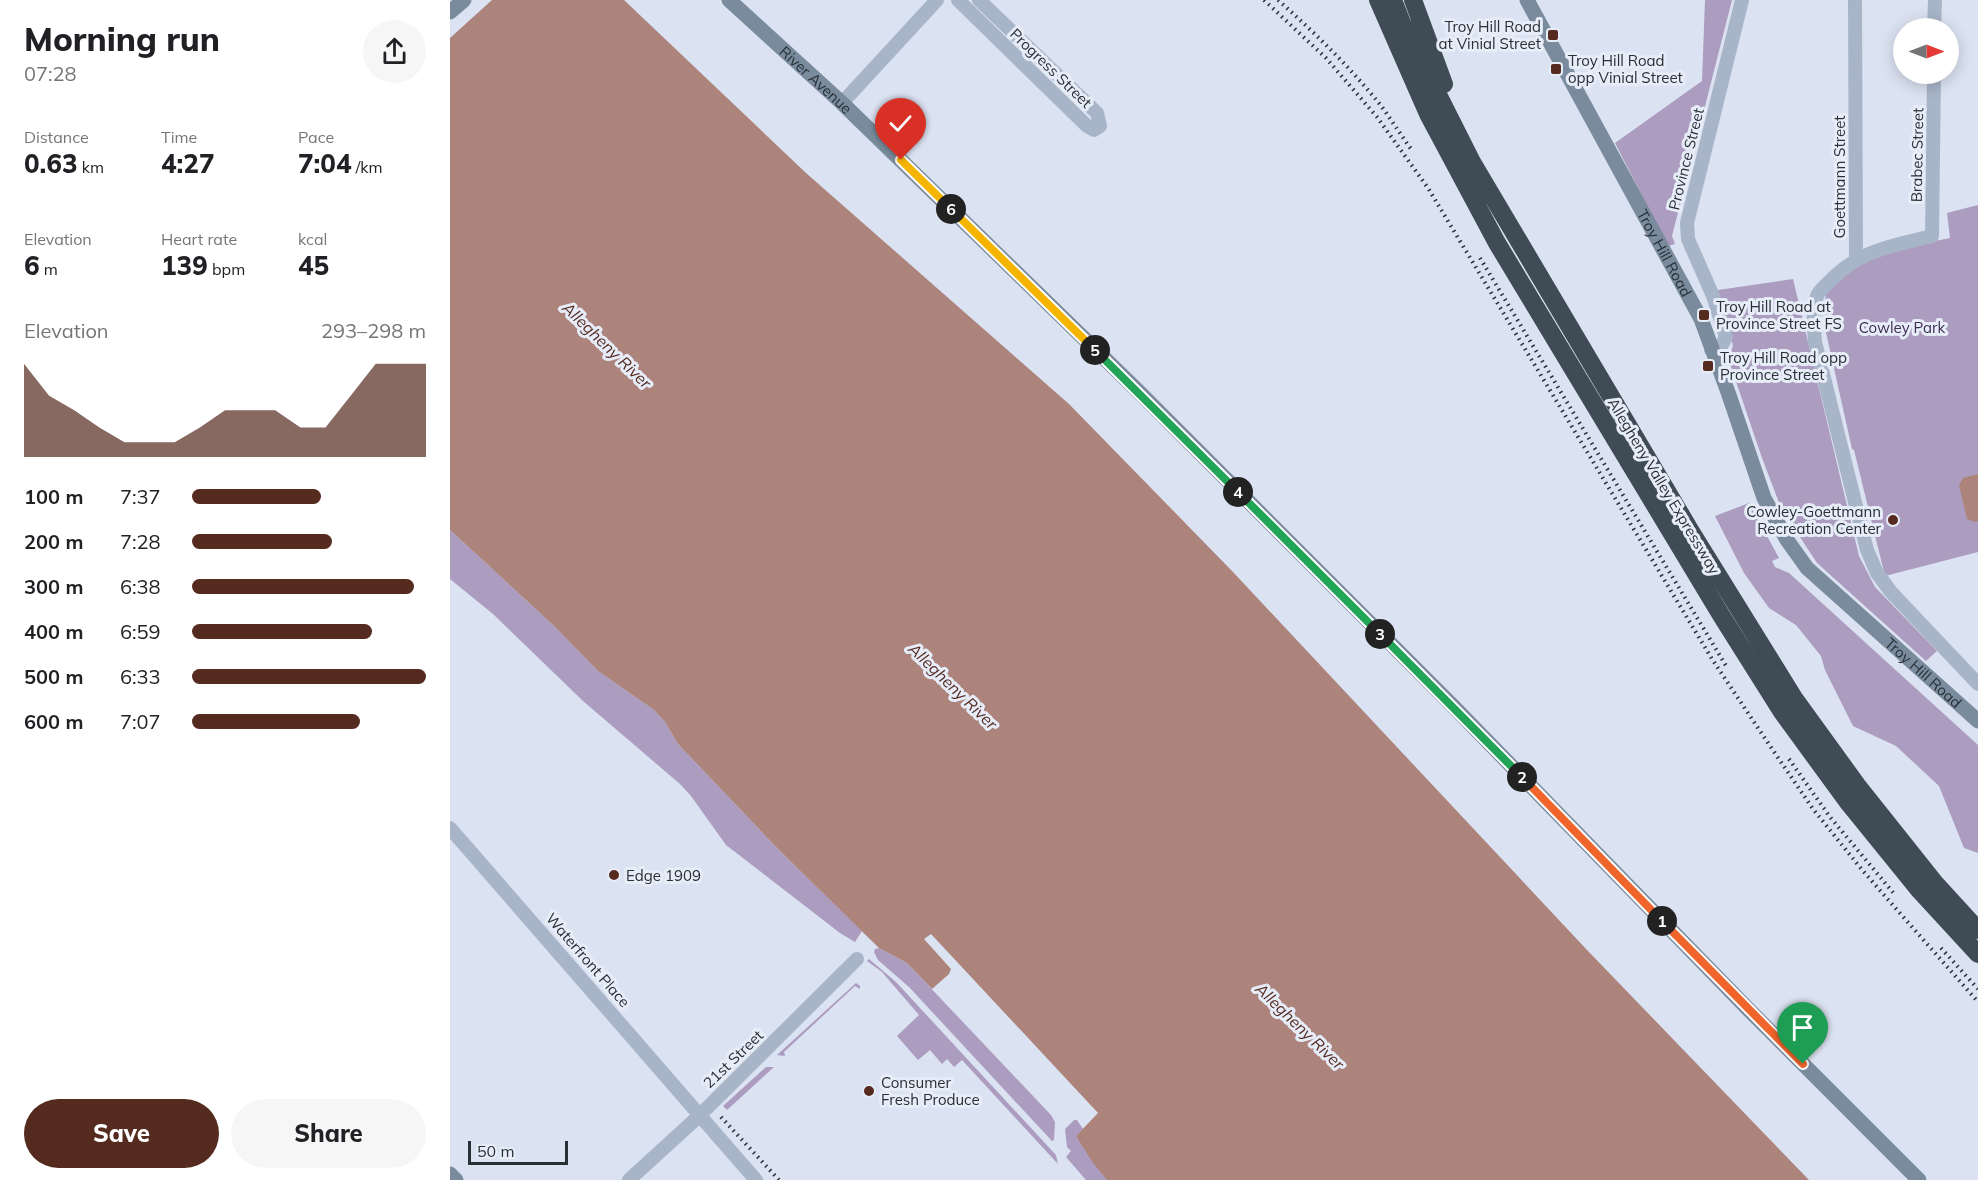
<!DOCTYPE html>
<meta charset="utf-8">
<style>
body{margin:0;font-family:Mulish,sans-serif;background:#f6f6f6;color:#202124;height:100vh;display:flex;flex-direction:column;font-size:22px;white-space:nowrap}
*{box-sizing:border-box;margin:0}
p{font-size:20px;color:#757577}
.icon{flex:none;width:33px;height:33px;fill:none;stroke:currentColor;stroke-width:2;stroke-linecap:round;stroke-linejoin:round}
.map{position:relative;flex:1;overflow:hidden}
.drawer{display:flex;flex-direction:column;background:#fff;width:450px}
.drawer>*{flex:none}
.needle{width:39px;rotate:90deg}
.buttons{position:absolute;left:1443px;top:18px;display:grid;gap:12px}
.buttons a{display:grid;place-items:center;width:66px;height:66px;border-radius:50%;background:#fff;box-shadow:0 3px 15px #0003;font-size:30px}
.scale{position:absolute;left:18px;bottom:15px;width:100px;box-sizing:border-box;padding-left:6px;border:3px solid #282f35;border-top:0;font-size:16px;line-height:21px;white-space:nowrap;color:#282f35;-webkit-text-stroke:4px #e7edf8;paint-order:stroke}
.pin{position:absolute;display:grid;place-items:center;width:51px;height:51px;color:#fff;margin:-62px -26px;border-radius:50% 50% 50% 0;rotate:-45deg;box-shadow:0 0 6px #0007}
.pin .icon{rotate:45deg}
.km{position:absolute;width:30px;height:30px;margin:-15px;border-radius:50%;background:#222;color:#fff;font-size:16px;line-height:30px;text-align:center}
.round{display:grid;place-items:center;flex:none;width:63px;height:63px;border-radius:32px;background:#f6f6f6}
.headline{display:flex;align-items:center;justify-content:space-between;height:102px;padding:0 24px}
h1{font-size:33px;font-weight:800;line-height:45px}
.stats{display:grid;grid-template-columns:repeat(3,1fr);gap:9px;height:102px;padding:6px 24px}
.stats div{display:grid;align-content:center}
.stats b{font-size:26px;font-weight:800}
.stats small{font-size:16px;font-weight:400}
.stats p{font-size:16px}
.chart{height:168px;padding:12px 24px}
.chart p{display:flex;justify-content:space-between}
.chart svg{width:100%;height:108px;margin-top:6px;fill:#552a1f;opacity:.7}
.cta{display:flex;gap:12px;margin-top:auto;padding:12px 24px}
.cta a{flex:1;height:69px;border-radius:36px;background:#552a1f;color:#fff;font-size:24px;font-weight:800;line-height:69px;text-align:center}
.cta a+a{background:#f6f6f6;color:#202124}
ul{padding:0 24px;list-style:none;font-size:20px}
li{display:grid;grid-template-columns:96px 72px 1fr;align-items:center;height:45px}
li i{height:15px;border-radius:8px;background:#552a1f}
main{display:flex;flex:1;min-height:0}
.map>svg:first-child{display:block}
</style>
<main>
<section class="drawer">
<div class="headline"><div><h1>Morning run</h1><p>07:28</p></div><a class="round"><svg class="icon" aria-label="share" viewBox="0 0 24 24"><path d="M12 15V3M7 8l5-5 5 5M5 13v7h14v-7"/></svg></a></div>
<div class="stats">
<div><p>Distance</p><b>0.63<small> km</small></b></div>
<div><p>Time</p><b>4:27</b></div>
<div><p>Pace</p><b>7:04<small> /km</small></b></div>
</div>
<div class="stats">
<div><p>Elevation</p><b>6<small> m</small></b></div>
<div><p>Heart rate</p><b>139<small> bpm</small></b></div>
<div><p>kcal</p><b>45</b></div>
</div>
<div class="chart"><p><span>Elevation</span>293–298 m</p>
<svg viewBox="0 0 160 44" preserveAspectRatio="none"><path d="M0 44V6L10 19L20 25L30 32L40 38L50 38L60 38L70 32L80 25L90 25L100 25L110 32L120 32L130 19L140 6L150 6L160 6V44z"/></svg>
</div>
<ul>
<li><b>100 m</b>7:37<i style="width:55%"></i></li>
<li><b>200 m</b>7:28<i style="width:60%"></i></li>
<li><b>300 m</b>6:38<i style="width:95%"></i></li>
<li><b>400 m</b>6:59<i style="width:77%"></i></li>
<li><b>500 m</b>6:33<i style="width:100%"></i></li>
<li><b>600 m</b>7:07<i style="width:72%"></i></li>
</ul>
<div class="cta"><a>Save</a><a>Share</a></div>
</section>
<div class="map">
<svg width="1528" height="1180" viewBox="0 0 1528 1180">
<rect width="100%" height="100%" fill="#dbe2f1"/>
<path fill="#ac9cbf" d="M1255,0H1282L1222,236L1225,244L1218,246L1165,143L1252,81Z
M1528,205V552L1435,576L1404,450L1402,449L1373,319L1376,293L1404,267L1430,252L1500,238L1497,213Z
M1343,279L1409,556L1425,587L1487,651L1476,661L1367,563L1331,508L1312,458L1278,358L1283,346L1268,290Z
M1299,503L1329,558L1322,561L1325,567L1339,573L1528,745V853L1514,848L1489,786L1446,746L1403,726L1375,670L1371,656L1346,625L1319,608L1294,573L1265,516Z
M0,530L102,624L148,671L204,710L215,722L228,744L329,850L412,931L405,942L390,933L276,845L241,796L230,784L133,701L43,614L0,579Z
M429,948L457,963L601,1115L605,1122L604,1140L602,1141L459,987L428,960L424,952L425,949Z
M419,959L446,982L606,1155L608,1164L512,1060L504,1067L497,1059L492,1064L480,1050L468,1060L447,1036L469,1015L432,972L417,961Z
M406,983L410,986V989L405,986L334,1052L335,1056L327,1055Z
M316,1067H324L277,1110L273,1106Z
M624,1120H627L633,1129L626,1136L657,1180H636L616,1157L621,1151L617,1147L615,1129Z"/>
<path fill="#ac847c" d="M0,0H174L356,173L619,404L783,572L1137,950L1359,1180H657L643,1163L626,1136L648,1113L481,934L474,939L501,969L499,974L482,989L457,963L429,948L329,850L228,744L215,722L204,710L148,671L102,624L0,530Z
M1528,474V521L1524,522L1517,519L1509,485L1513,478Z"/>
<path fill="#dbe2f1" d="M0,0H42L0,38Z"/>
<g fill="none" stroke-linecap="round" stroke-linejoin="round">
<path stroke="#a8b5c8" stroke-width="14" d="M508,0L637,126L644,130L650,126L647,113L529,0
M1405,0L1406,259
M1484,28L1485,0
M1484,74L1482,236C1442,246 1409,250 1379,282C1375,286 1369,291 1367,296C1362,311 1364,326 1365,342L1417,550L1427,573L1441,592L1528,684
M392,103L487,0
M1261,350L1271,346L1276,337L1263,296L1238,239L1237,223L1292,0
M0,828L306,1180
M179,1180L249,1116L407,959"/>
<g stroke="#798b9c" stroke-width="15">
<path id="s1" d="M279,0L392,103L688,391L1003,706L1299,1010L1469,1180"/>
<path id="s2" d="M1077,0L1251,319L1279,395L1314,498L1337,540L1357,568L1528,721"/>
<path d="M0,12L14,0"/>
<path d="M0,1174L6,1180"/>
</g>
<path stroke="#3f4c56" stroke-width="18" d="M928,0L978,114L1047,243L1271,615L1332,712L1397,801L1470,891L1528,954
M943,0L952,23L1022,162L1240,530L1344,698L1407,785L1485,883L1528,930
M963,0L994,84"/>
<path stroke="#282f35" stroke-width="4" stroke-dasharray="1.5 4.5" stroke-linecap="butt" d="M814,0L876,58L927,117L978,188L1262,659L1314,737L1363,809L1413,871L1528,1002
M828,0C865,33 901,68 932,107C942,121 951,135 961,149
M1030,258L1278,669
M1339,759L1380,817L1446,896
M1491,948L1528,989
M271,1117L329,1180"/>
</g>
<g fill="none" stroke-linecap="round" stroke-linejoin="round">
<g stroke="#fff" stroke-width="12">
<path id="split-1" d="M1212,921L1353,1064"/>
</g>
<g stroke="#fff" stroke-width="12">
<path id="split-2" d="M1072,777L1212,921"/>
</g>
<g stroke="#fff" stroke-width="12">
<path id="split-3" d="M930,634L1072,777"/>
</g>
<g stroke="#fff" stroke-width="12">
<path id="split-4" d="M788,492L930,634"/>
</g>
<g stroke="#fff" stroke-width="12">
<path id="split-5" d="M645,350L788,492"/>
</g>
<g stroke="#fff" stroke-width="12">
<path id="split-6" d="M501,209L645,350"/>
</g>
<g stroke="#fff" stroke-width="12">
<path id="split-7" d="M451,160L501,209"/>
</g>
<use href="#split-1" stroke="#f0652b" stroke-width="8"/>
<use href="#split-2" stroke="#f0652b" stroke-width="8"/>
<use href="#split-3" stroke="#22a559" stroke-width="8"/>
<use href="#split-4" stroke="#22a559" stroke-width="8"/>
<use href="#split-5" stroke="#22a559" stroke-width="8"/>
<use href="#split-6" stroke="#f5b400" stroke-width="8"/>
<use href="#split-7" stroke="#f5b400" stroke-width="8"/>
</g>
<g fill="#552a1f" stroke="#e7edf8" stroke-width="2">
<rect x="1097" y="29" width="12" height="12" rx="3"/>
<rect x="1100" y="63" width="12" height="12" rx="3"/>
<rect x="1248" y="309" width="12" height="12" rx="3"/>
<rect x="1252" y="360" width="12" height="12" rx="3"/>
<circle cx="1443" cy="520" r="6"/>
<circle cx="164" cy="875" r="6"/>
<circle cx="419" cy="1091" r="6"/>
</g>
<g text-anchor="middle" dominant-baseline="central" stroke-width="6" stroke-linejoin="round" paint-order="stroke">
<g font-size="15" fill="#282f35" stroke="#e7edf8" text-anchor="start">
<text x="1091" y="26" text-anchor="end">Troy Hill Road<tspan x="1091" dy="17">at Vinial Street</tspan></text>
<text x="1118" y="60">Troy Hill Road<tspan x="1118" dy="17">opp Vinial Street</tspan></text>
<text x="1266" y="306">Troy Hill Road at<tspan x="1266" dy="17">Province Street FS</tspan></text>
<text x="1270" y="357">Troy Hill Road opp<tspan x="1270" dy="17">Province Street</tspan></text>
<text x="1431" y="511" text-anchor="end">Cowley-Goettmann<tspan x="1431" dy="17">Recreation Center</tspan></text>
<text x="176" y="875">Edge 1909</text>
<text x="431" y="1082">Consumer<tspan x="431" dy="17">Fresh Produce</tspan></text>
</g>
<g font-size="15" fill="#282f35" stroke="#e7edf8">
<text transform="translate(601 68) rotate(44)">Progress Street</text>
<text stroke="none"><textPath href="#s1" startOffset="118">River Avenue</textPath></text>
<text transform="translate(1467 155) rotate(-89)">Brabec Street</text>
<text transform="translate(1236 159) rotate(-76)">Province Street</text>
<text transform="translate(1389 177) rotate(-90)">Goettmann Street</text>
<text stroke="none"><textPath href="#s2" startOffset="288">Troy Hill Road</textPath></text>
<text transform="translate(1214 486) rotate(59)">Allegheny Valley Expressway</text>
<text stroke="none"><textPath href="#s2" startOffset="792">Troy Hill Road</textPath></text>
<text transform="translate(138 960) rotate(49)">Waterfront Place</text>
<text transform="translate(283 1059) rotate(-44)">21st Street</text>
</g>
<g font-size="15" fill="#3f2d52" stroke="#e7edf8">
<text x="1452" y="327">Cowley Park</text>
</g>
<g font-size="16" font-style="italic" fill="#552a1f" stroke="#e7edf8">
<text transform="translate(157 345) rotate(44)">Allegheny River</text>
<text transform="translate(503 686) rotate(44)">Allegheny River</text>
<text transform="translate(850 1026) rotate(44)">Allegheny River</text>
</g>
</g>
</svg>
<div class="buttons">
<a><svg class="needle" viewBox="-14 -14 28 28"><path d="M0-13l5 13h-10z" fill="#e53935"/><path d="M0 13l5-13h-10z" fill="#757577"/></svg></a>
</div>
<div class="scale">50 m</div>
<div class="pin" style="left:1353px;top:1064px;background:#1e9e55"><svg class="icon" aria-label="arrive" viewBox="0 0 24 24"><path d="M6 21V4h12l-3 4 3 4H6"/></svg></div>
<div class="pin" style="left:451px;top:160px;background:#d93025"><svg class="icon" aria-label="check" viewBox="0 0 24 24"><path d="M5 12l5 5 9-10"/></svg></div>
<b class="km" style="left:1212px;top:921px">1</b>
<b class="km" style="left:1072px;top:777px">2</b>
<b class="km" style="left:930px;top:634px">3</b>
<b class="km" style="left:788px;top:492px">4</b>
<b class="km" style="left:645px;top:350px">5</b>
<b class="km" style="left:501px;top:209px">6</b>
</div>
</main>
